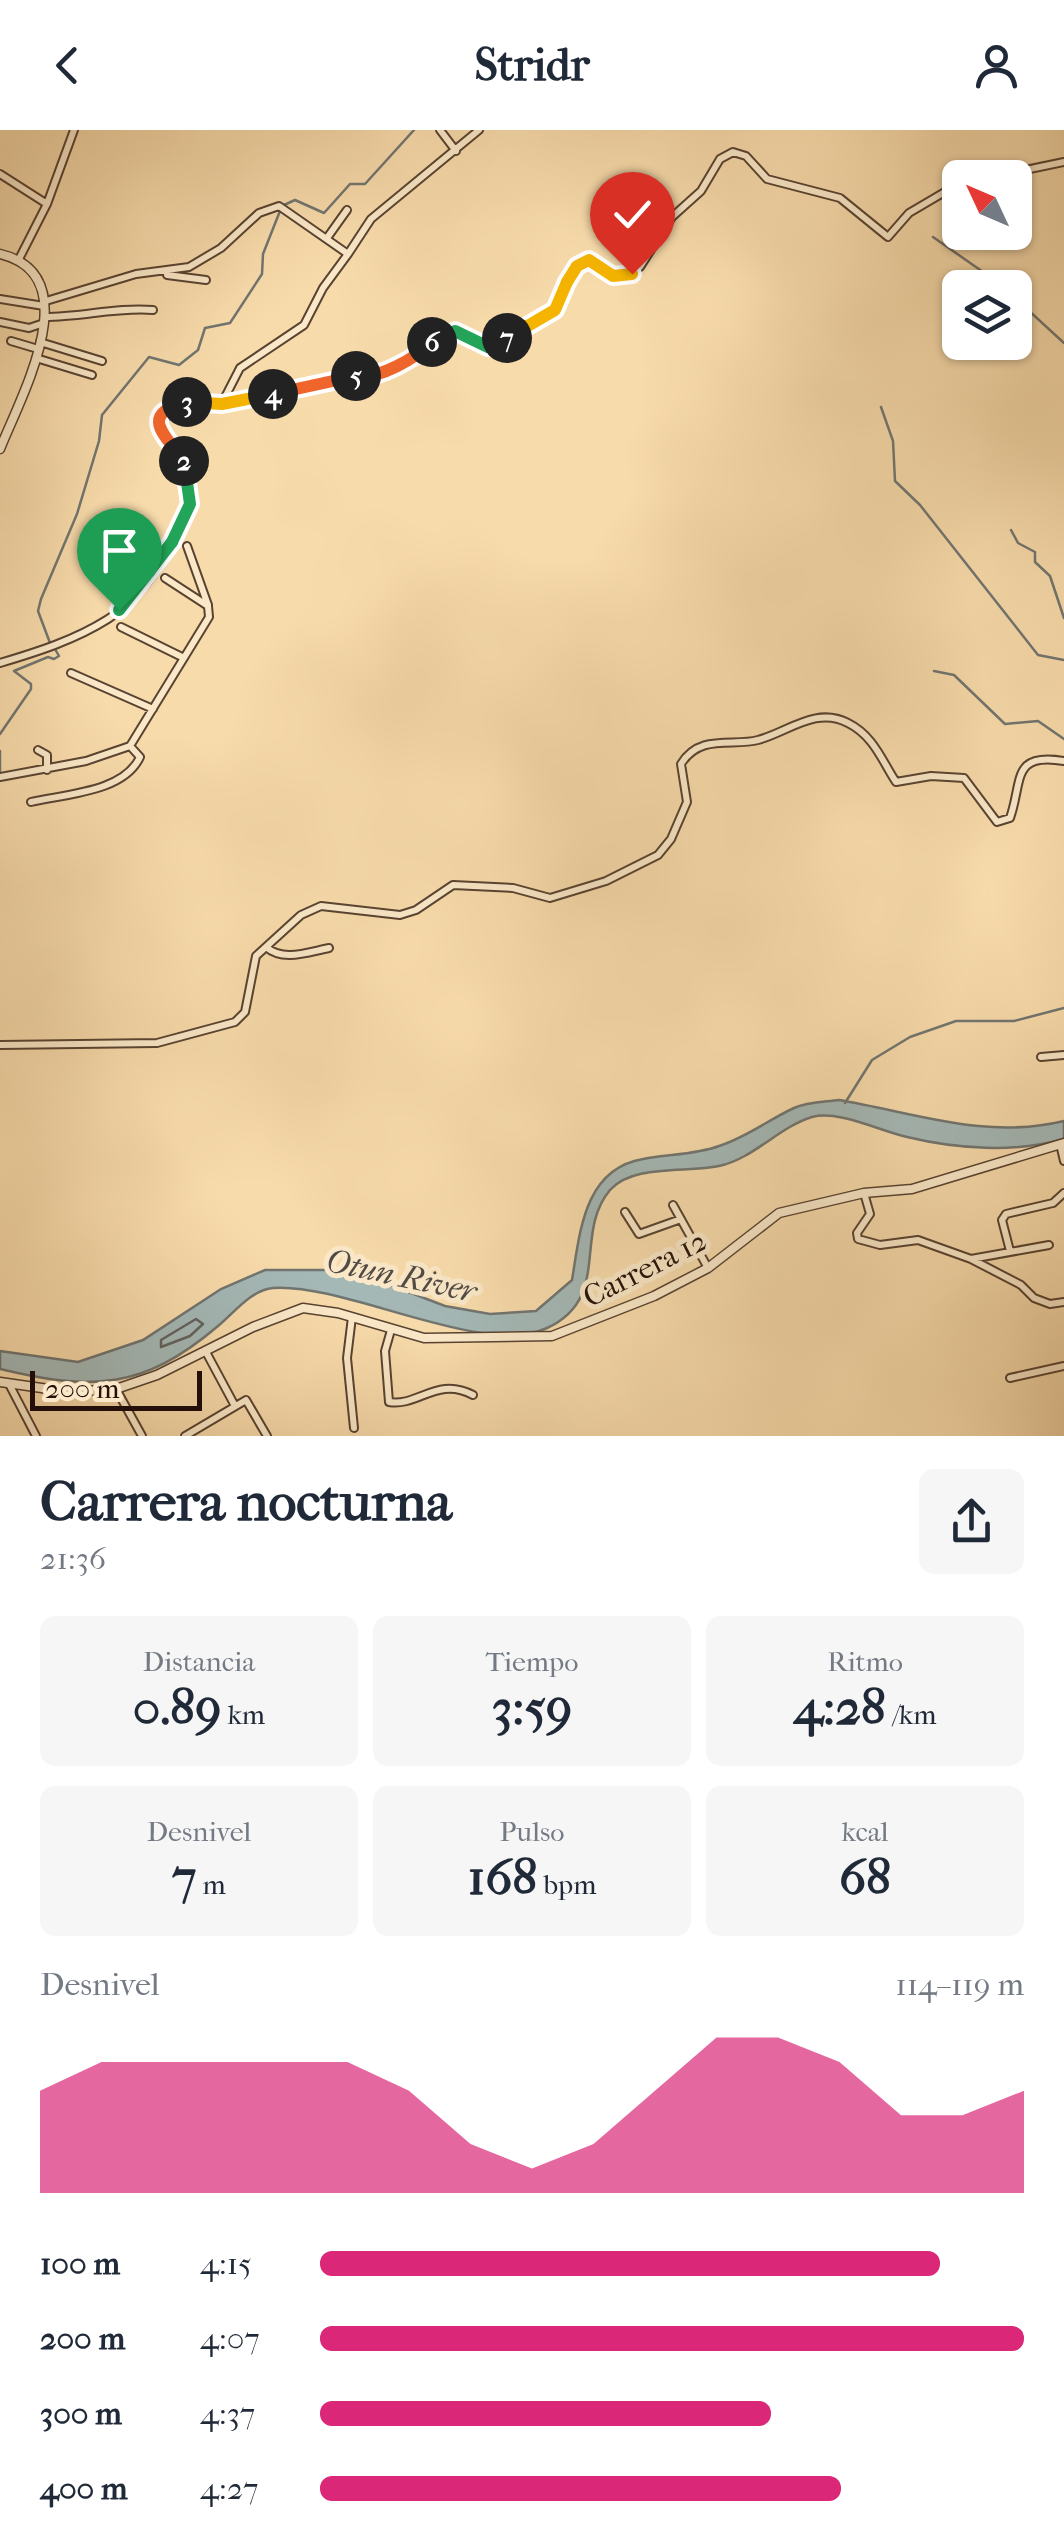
<!DOCTYPE html>
<html lang="es">
<meta charset="utf-8">
<style>
body{margin:0;font-family:"IM FELL French Canon",serif;background:#f6f6f7;color:#1f2937;height:100vh;display:flex;flex-direction:column;font-size:38px;white-space:nowrap}
*{box-sizing:border-box;margin:0}
p{font-size:32px;color:#747a83}
.icon{flex:none;width:55px;height:55px;fill:none;stroke:currentColor;stroke-width:2;stroke-linecap:round;stroke-linejoin:round}
.map{position:relative;height:1306px;overflow:hidden}
.sheet{display:flex;flex-direction:column;background:#fff;flex:1}
.sheet>*{flex:none}
.needle{width:65px;rotate:314deg}
.controls{position:absolute;left:942px;top:30px;display:grid;gap:20px}
.controls a{display:grid;place-items:center;width:90px;height:90px;border-radius:15px;background:#fff;box-shadow:0 2px 8px #0004;font-size:50px}
.scale{position:absolute;left:30px;bottom:25px;width:172px;box-sizing:border-box;padding-left:10px;border:5px solid #241008;border-top:0;font-size:28px;line-height:35px;white-space:nowrap;color:#241008;-webkit-text-stroke:8px #fae8c8;paint-order:stroke}
.pin{position:absolute;display:grid;place-items:center;width:85px;height:85px;color:#fff;margin:-102px -42px;border-radius:50% 50% 50% 0;rotate:-45deg;box-shadow:0 0 10px #0007}
.pin .icon{rotate:45deg}
.km{position:absolute;width:50px;height:50px;margin:-25px;border-radius:50%;background:#222;color:#fff;font-size:28px;line-height:50px;text-align:center}
.round{display:grid;place-items:center;flex:none;width:105px;height:105px;border-radius:15px;background:#f6f6f7}
.headline{display:flex;align-items:center;justify-content:space-between;height:170px;padding:0 40px}
h1{font-size:55px;font-weight:700;line-height:75px}
.stats{display:grid;grid-template-columns:repeat(3,1fr);gap:15px;height:170px;padding:10px 40px}
.stats div{display:grid;align-content:center;border-radius:15px;background:#f6f6f7;text-align:center}
.stats b{font-size:50px;font-weight:700}
.stats small{font-size:28px;font-weight:400}
.stats p{font-size:28px}
.chart{height:280px;padding:20px 40px}
.chart p{display:flex;justify-content:space-between}
.chart svg{width:100%;height:180px;margin-top:10px;fill:#db2777;opacity:.7}
ul{padding:0 40px;list-style:none;font-size:32px}
li{display:grid;grid-template-columns:160px 120px 1fr;align-items:center;height:75px}
li i{height:25px;border-radius:12px;background:#db2777}
header{display:flex;justify-content:space-between;align-items:center;height:130px;padding:0 40px;background:#fff;font-size:45px;font-weight:700}
.map>svg:first-child{display:block}
</style>
<header><svg class="icon" aria-label="back" viewBox="0 0 24 24"><path d="M15 5l-7 7 7 7"/></svg>Stridr<svg class="icon" aria-label="person" viewBox="0 0 24 24"><circle cx="12" cy="8" r="4"/><path d="M4 21q1-7 8-7t8 7"/></svg></header>
<div class="map">
<svg width="1064" height="1306" viewBox="0 0 1064 1306">
<rect width="100%" height="100%" fill="#f8dbab"/>
<filter id="stains"><feTurbulence type="fractalNoise" baseFrequency=".002" numOctaves="4"/><feColorMatrix values="0 0 0 0 .2 0 0 0 0 .09 0 0 0 0 .02 0 0 0 .5 -.17"/></filter>
<radialGradient id="worn" r=".72"><stop offset=".6" stop-color="#630" stop-opacity="0"/><stop offset="1" stop-color="#630" stop-opacity=".3"/></radialGradient>
<path fill="#a4b8b6" stroke="#717570" stroke-width="2.5" d="M839,970C916,983 986,1010 1064,991V1009C1015,1023 957,1019 907,1007C880,1001 839,980 812,987C779,997 753,1029 719,1036C687,1043 633,1034 610,1060C573,1104 612,1168 547,1198C482,1228 347,1153 273,1158C251,1160 234,1183 218,1196C143,1260 91,1261 0,1239V1221L78,1232L143,1210L221,1159L265,1140H351L445,1176L490,1184L536,1181L572,1150C580,1102 584,1039 643,1029C668,1024 695,1025 719,1016C747,1007 768,990 794,978C807,972 825,972 839,970Z"/>
<g fill="none" stroke-linecap="round" stroke-linejoin="round">
<path stroke="#64645f" stroke-width="2.5" d="M196,1189L203,1194L190,1206L161,1217V1210Z"/>
<path stroke="#717570" stroke-width="2.5" d="M284,75L295,70L324,83L350,54H365L414,0
M933,107L1006,158
M1015,168L1064,213
M881,277L893,311L895,351L920,375L1038,525L1064,530
M1011,400L1018,413L1035,422V432L1050,446L1064,488
M50,513L38,481L41,469L77,384L99,311L102,285L149,227L179,235L198,220L205,198L230,193L262,144L263,124L280,81
M934,541L954,545L1005,594L1038,591L1064,609
M0,604L31,559V554L14,541L48,527L54,529L59,526L55,519
M0,621V644
M845,973L872,930L910,907L956,891H1014L1064,878"/>
<g stroke="#594331" stroke-width="10">
<path id="minor" d="M440,0L456,21
M0,44L47,74
M987,48L1064,32
M327,108L347,80
M348,124L371,89L479,0
M19,129L47,74L74,0
M167,145L206,150
M0,169L44,176
M46,171L136,144L189,137L221,118L259,83L279,76L348,124L323,158L304,195L240,238L222,273
M45,187C81,187 117,177 153,180
M0,192L29,198L44,193
M11,211L38,219
M40,212L102,231
M36,228L92,245
M187,416L208,475
M121,497L184,528
M0,533C37,522 75,510 108,489C148,464 200,387 187,338C184,324 168,312 158,302V296L177,275L243,271L320,256L344,245L373,247L422,222L446,202H461L495,216L523,195L555,180L572,141L584,131L595,132L620,147L640,137L672,87L701,61L720,29L733,22L746,26L767,49L840,68L888,107L909,83L960,53
M71,543L153,579
M38,620L47,625V640
M0,647L86,631L130,616L209,487L208,476L165,448
M31,672C66,664 124,662 140,627L130,616
M266,817C283,832 308,822 329,818
M0,915L157,913L235,892L245,882L256,826L301,785L321,776L400,785L416,780L453,755L513,758L550,768L606,751L658,725L671,709L687,672L681,634C700,603 733,617 758,610C788,602 816,576 848,593C874,606 882,631 896,652L931,646L964,648L997,692L1010,688C1023,651 1011,622 1064,631
M1041,927L1064,925
M1060,1014L1064,1031
M864,1063L870,1084L857,1103L858,1109L880,1115L918,1110L971,1129L1021,1155L1034,1168L1050,1174L1064,1172
M673,1075L708,1138
M625,1082L639,1104L681,1089
M1010,1121L1002,1090L1006,1084L1053,1073L1064,1063
M971,1129L1049,1115
M352,1187L347,1228L354,1298
M391,1200L385,1221L389,1272C418,1277 437,1246 473,1265
M206,1222L235,1276
M1010,1248L1064,1236
M9,1254L36,1306
M116,1259L142,1306
M185,1306L246,1270L267,1306"/>
</g>
<g stroke="#594331" stroke-width="11">
<path id="tertiary" d="M0,124C89,145 21,266 0,319
M0,1252L69,1262L116,1259L157,1245L253,1197L303,1178L338,1183L424,1208L552,1206L654,1166L708,1138L779,1083L864,1063L912,1059L1064,1013"/>
</g>
<use href="#minor" stroke="#fae8c8" stroke-width="6"/>
<use href="#tertiary" stroke="#fae8c8" stroke-width="8"/>
</g>
<g fill="none" stroke-linecap="round" stroke-linejoin="round">
<g stroke="#fff" stroke-width="20">
<path id="split-1" d="M119,480L172,412"/>
</g>
<g stroke="#fff" stroke-width="20">
<path id="split-2" d="M172,412L190,374L184,331"/>
</g>
<g stroke="#fff" stroke-width="20">
<path id="split-3" d="M184,331C167,307 136,284 187,272"/>
</g>
<g stroke="#fff" stroke-width="20">
<path id="split-4" d="M187,272L222,274L273,264"/>
</g>
<g stroke="#fff" stroke-width="20">
<path id="split-5" d="M273,264L356,246"/>
</g>
<g stroke="#fff" stroke-width="20">
<path id="split-6" d="M356,246C378,250 416,228 432,212"/>
</g>
<g stroke="#fff" stroke-width="20">
<path id="split-7" d="M432,212L455,201L488,217L507,208"/>
</g>
<g stroke="#fff" stroke-width="20">
<path id="split-8" d="M507,208L555,180L567,152"/>
</g>
<g stroke="#fff" stroke-width="20">
<path id="split-9" d="M567,152L577,136L589,130L613,146L632,144"/>
</g>
<use href="#split-1" stroke="#22a559" stroke-width="12"/>
<use href="#split-2" stroke="#22a559" stroke-width="12"/>
<use href="#split-3" stroke="#f0652b" stroke-width="12"/>
<use href="#split-4" stroke="#f5b400" stroke-width="12"/>
<use href="#split-5" stroke="#f0652b" stroke-width="12"/>
<use href="#split-6" stroke="#f0652b" stroke-width="12"/>
<use href="#split-7" stroke="#22a559" stroke-width="12"/>
<use href="#split-8" stroke="#f5b400" stroke-width="12"/>
<use href="#split-9" stroke="#f5b400" stroke-width="12"/>
</g>
<g text-anchor="middle" dominant-baseline="central" stroke-width="10" stroke-linejoin="round" paint-order="stroke">
<g font-size="30" fill="#241008" stroke="#fae8c8">
<text transform="translate(645 1139) rotate(-27)">Carrera 12</text>
</g>
<g font-size="32" font-style="italic" fill="#514b45" stroke="#fae8c8">
<text transform="translate(401 1146) rotate(12)">Otun River</text>
</g>
</g>
<rect width="100%" height="100%" filter="url(#stains)"/>
<rect width="100%" height="100%" fill="url(#worn)"/>
</svg>
<div class="controls">
<a><svg class="needle" viewBox="-14 -14 28 28"><path d="M0-13l5 13h-10z" fill="#e53935"/><path d="M0 13l5-13h-10z" fill="#747a83"/></svg></a>
<a><svg class="icon" aria-label="layers" viewBox="0 0 24 24"><path d="M12 4l9 5-9 5-9-5zM3 14l9 5 9-5"/></svg></a>
</div>
<div class="scale">200 m</div>
<div class="pin" style="left:119px;top:480px;background:#1e9e55"><svg class="icon" aria-label="arrive" viewBox="0 0 24 24"><path d="M6 21V4h12l-3 4 3 4H6"/></svg></div>
<div class="pin" style="left:632px;top:144px;background:#d93025"><svg class="icon" aria-label="check" viewBox="0 0 24 24"><path d="M5 12l5 5 9-10"/></svg></div>
<b class="km" style="left:184px;top:331px">2</b>
<b class="km" style="left:187px;top:272px">3</b>
<b class="km" style="left:273px;top:264px">4</b>
<b class="km" style="left:356px;top:246px">5</b>
<b class="km" style="left:432px;top:212px">6</b>
<b class="km" style="left:507px;top:208px">7</b>
</div>
<section class="sheet">
<div class="headline"><div><h1>Carrera nocturna</h1><p>21:36</p></div><a class="round"><svg class="icon" aria-label="share" viewBox="0 0 24 24"><path d="M12 15V3M7 8l5-5 5 5M5 13v7h14v-7"/></svg></a></div>
<div class="stats">
<div><p>Distancia</p><b>0.89<small> km</small></b></div>
<div><p>Tiempo</p><b>3:59</b></div>
<div><p>Ritmo</p><b>4:28<small> /km</small></b></div>
</div>
<div class="stats">
<div><p>Desnivel</p><b>7<small> m</small></b></div>
<div><p>Pulso</p><b>168<small> bpm</small></b></div>
<div><p>kcal</p><b>68</b></div>
</div>
<div class="chart"><p><span>Desnivel</span>114–119 m</p>
<svg viewBox="0 0 160 44" preserveAspectRatio="none"><path d="M0 44V19L10 12L20 12L30 12L40 12L50 12L60 19L70 32L80 38L90 32L100 19L110 6L120 6L130 12L140 25L150 25L160 19V44z"/></svg>
</div>
<ul>
<li><b>100 m</b>4:15<i style="width:88%"></i></li>
<li><b>200 m</b>4:07<i style="width:100%"></i></li>
<li><b>300 m</b>4:37<i style="width:64%"></i></li>
<li><b>400 m</b>4:27<i style="width:74%"></i></li>
</ul>
</section>
